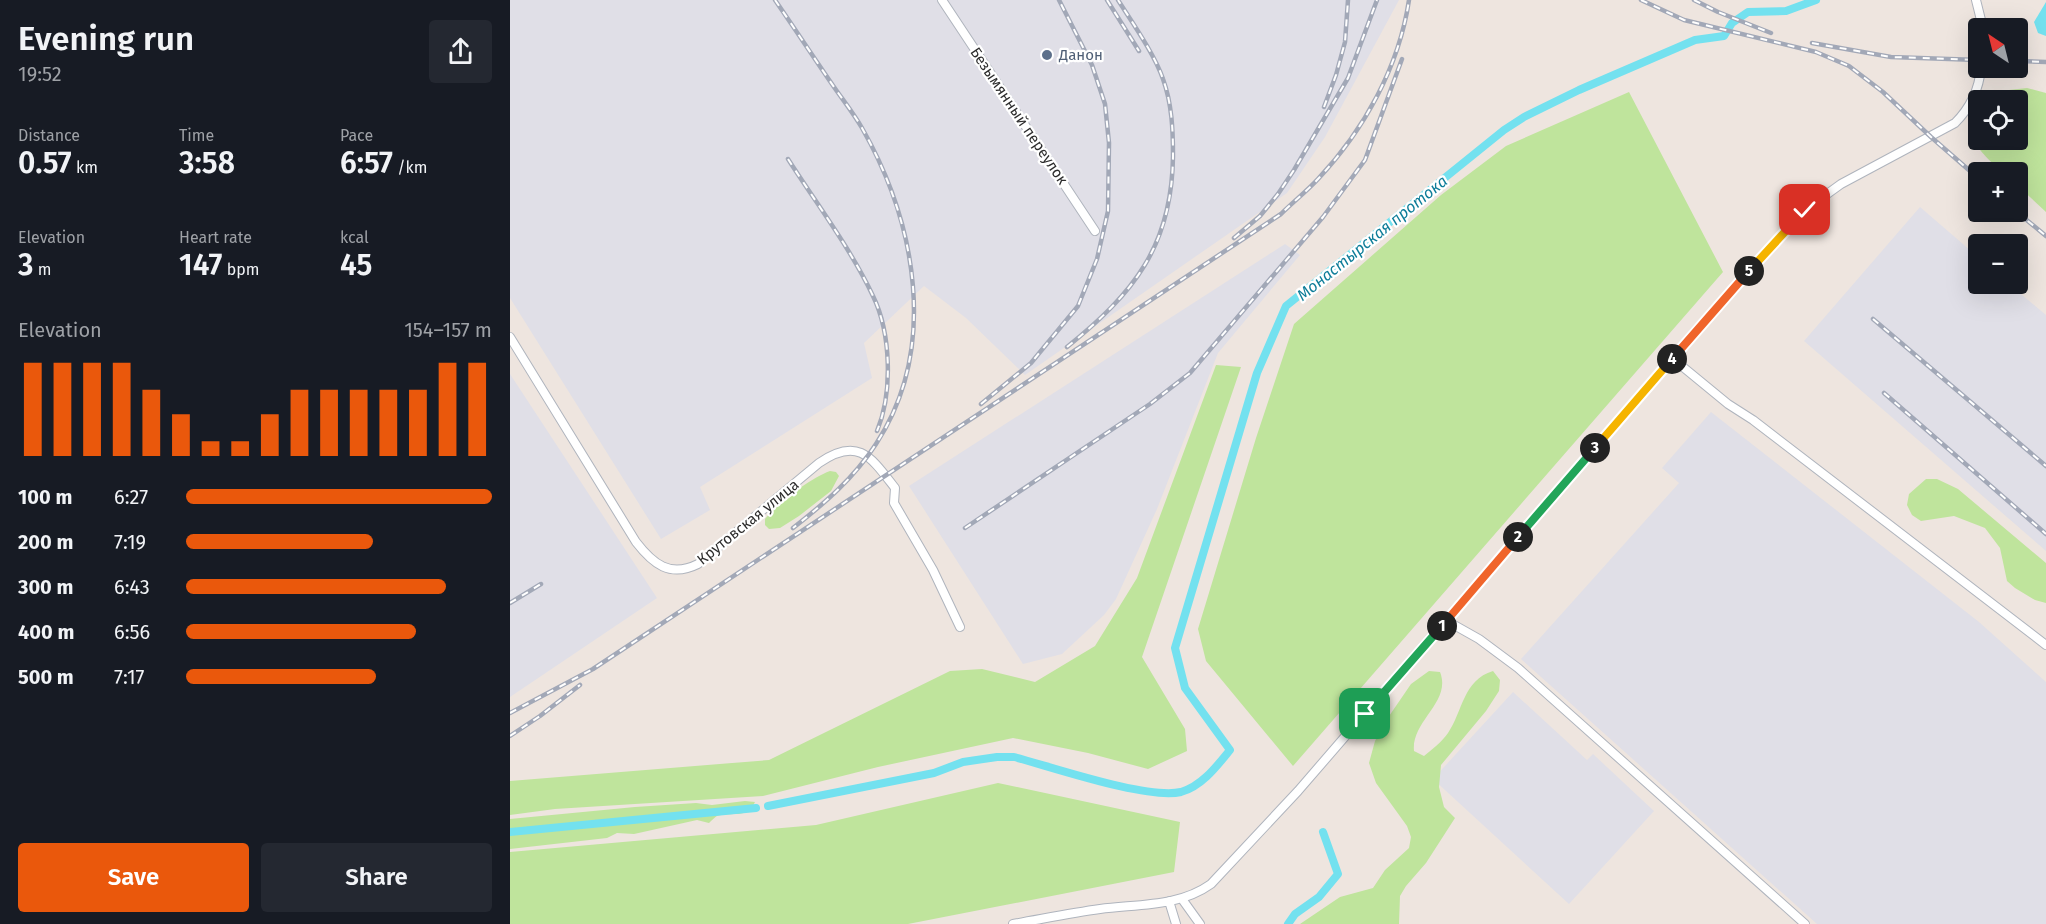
<!DOCTYPE html>
<meta charset="utf-8">
<style>
body{margin:0;font-family:"Fira Sans",sans-serif;background:#242831;color:#f1f3f6;height:100vh;display:flex;flex-direction:column;font-size:22px;white-space:nowrap}
*{box-sizing:border-box;margin:0}
p{font-size:20px;color:#9ea1a6}
.icon{flex:none;width:33px;height:33px;fill:none;stroke:currentColor;stroke-width:2;stroke-linecap:round;stroke-linejoin:round}
.map{position:relative;flex:1;overflow:hidden}
.details{display:flex;flex-direction:column;background:#171b24;width:510px}
.details>*{flex:none}
.needle{width:39px;rotate:325deg}
.controls{position:absolute;left:1458px;top:18px;display:grid;gap:12px}
.controls a{display:grid;place-items:center;width:60px;height:60px;border-radius:6px;background:#171b24;box-shadow:0 6px 24px #0002;font-size:30px}
.pin{position:absolute;display:grid;place-items:center;width:51px;height:51px;color:#fff;margin:-26px;border-radius:12px;box-shadow:0 3px 9px #0006}
.km{position:absolute;width:30px;height:30px;margin:-15px;border-radius:50%;background:#222;color:#fff;font-size:16px;line-height:30px;text-align:center}
.round{display:grid;place-items:center;flex:none;width:63px;height:63px;border-radius:6px;background:#242831}
.head{display:flex;align-items:center;justify-content:space-between;height:102px;padding:0 18px}
h1{font-size:33px;font-weight:600;line-height:45px}
.metrics{display:grid;grid-template-columns:repeat(3,1fr);gap:9px;height:102px;padding:6px 18px}
.metrics div{display:grid;align-content:center}
.metrics b{font-size:30px;font-weight:600}
.metrics small{font-size:16px;font-weight:400}
.metrics p{font-size:16px}
.chart{height:168px;padding:12px 18px}
.chart p{display:flex;justify-content:space-between}
.chart svg{width:100%;height:108px;margin-top:6px;stroke:#ea580c;stroke-width:6}
.action{display:flex;gap:12px;margin-top:auto;padding:12px 18px}
.action a{flex:1;height:69px;border-radius:6px;background:#ea580c;color:#fff;font-size:24px;font-weight:600;line-height:69px;text-align:center}
.action a+a{background:#242831;color:#f1f3f6}
ul{padding:0 18px;list-style:none;font-size:20px}
li{display:grid;grid-template-columns:96px 72px 1fr;align-items:center;height:45px}
li i{height:15px;border-radius:8px;background:#ea580c}
main{display:flex;flex:1;min-height:0}
.map>svg:first-child{display:block}
</style>
<main>
<section class="details">
<div class="head"><div><h1>Evening run</h1><p>19:52</p></div><a class="round"><svg class="icon" aria-label="share" viewBox="0 0 24 24"><path d="M12 15V3M7 8l5-5 5 5M5 13v7h14v-7"/></svg></a></div>
<div class="metrics">
<div><p>Distance</p><b>0.57<small> km</small></b></div>
<div><p>Time</p><b>3:58</b></div>
<div><p>Pace</p><b>6:57<small> /km</small></b></div>
</div>
<div class="metrics">
<div><p>Elevation</p><b>3<small> m</small></b></div>
<div><p>Heart rate</p><b>147<small> bpm</small></b></div>
<div><p>kcal</p><b>45</b></div>
</div>
<div class="chart"><p><span>Elevation</span>154–157 m</p>
<svg viewBox="0 0 160 44" preserveAspectRatio="none"><path d="M5 44V6M15 44V6M25 44V6M35 44V6M45 44V17M55 44V27M65 44V38M75 44V38M85 44V27M95 44V17M105 44V17M115 44V17M125 44V17M135 44V17M145 44V6M155 44V6"/></svg>
</div>
<ul>
<li><b>100 m</b>6:27<i style="width:100%"></i></li>
<li><b>200 m</b>7:19<i style="width:61%"></i></li>
<li><b>300 m</b>6:43<i style="width:85%"></i></li>
<li><b>400 m</b>6:56<i style="width:75%"></i></li>
<li><b>500 m</b>7:17<i style="width:62%"></i></li>
</ul>
<div class="action"><a>Save</a><a>Share</a></div>
</section>
<div class="map">
<svg width="1536" height="924" viewBox="0 0 1536 924">
<rect width="100%" height="100%" fill="#eee5df"/>
<path fill="#e0dfe7" d="M0,0H889L815,137L777,193L515,375L456,318L414,286L354,343L362,378L190,487L200,510L151,539L0,298Z
M1410,207L1468,257V284H1499L1536,315V551L1294,341Z
M775,244L790,255L708,353L647,509L606,599L594,615L552,654L513,664L399,486Z
M0,374L147,598L0,697Z
M1201,412L1469,622L1536,682V924H1307L1011,659L1169,483L1152,468Z
M1003,692L1077,760L1083,754L1144,811L1059,904L923,779Z"/>
<path fill="#bfe49c" d="M1517,88L1536,93V212L1508,186V172H1493C1481,162 1459,144 1462,126C1463,120 1466,113 1468,108V140H1508V100H1481L1499,90Z
M1119,92L1213,272L783,766L696,661L688,629L746,438L784,324L931,195L996,146Z
M706,365L731,367L632,657L675,729L677,751L638,769L578,753L503,738L368,767L253,796L45,809L0,815V781L259,760L440,671L472,669L525,682L585,646L627,578Z
M320,471L326,472L329,476L321,491L289,516L270,528L259,529L255,525V519C269,502 299,479 320,471Z
M1416,479H1427L1448,489L1536,563V603L1525,600L1505,588L1497,581L1490,548L1475,528L1444,516L1411,521L1402,515L1397,505L1399,494Z
M919,671L930,672C942,702 901,721 904,751L914,756C921,750 932,742 938,733C953,711 953,680 983,671L990,680L989,691L976,711L931,765L929,787L934,807L945,818L916,863L896,886L890,896L889,924H790L830,897L863,888L875,870L899,848L901,837L897,826L866,783L859,763L865,741L875,722L901,684Z
M488,783L670,822L664,872L398,924H0V852L306,825Z
M235,801L245,802C237,820 222,811 207,816C205,817 201,821 199,823L187,820L124,834L107,833L97,838L0,849V819L125,807L186,803L202,805Z"/>
<path fill="#73e1ef" d="M1536,2V36L1528,33L1524,22Z"/>
<g fill="none" stroke-linecap="round" stroke-linejoin="round">
<path stroke="#73e1ef" stroke-width="8" d="M258,806L424,773L453,762L487,757H504C542,767 638,800 671,792C692,786 707,766 720,750L675,688L665,648L747,373L776,306L994,130L1014,117L1069,90L1185,40L1214,36L1222,23L1238,12L1276,11L1306,0
M0,832L246,808
M778,924L785,914L809,897L828,874L813,832"/>
<g stroke="#afb4bd" stroke-width="10">
<path id="minor" d="M432,0L585,231
M1466,0L1473,28
M0,337L126,542C143,564 160,578 188,564L309,463C348,436 361,457 385,488L384,503L423,570L450,627
M1162,358L1218,404L1243,420L1536,645
M937,621L969,639L1008,668L1295,924
M672,899L690,924
M659,901L666,924
M503,924C532,919 561,913 590,909C628,904 669,907 701,884L788,791L1188,328L1295,210L1331,184L1445,123C1461,107 1469,90 1471,68"/>
</g>
<use href="#minor" stroke="#fff" stroke-width="8"/>
<g stroke="#a2a8b7" stroke-width="4.5">
<path id="rail" d="M265,0C285,29 304,58 324,87C333,100 344,114 352,128C406,223 429,348 366,444C344,478 315,503 283,528
M597,0L629,51
M1131,0L1174,20L1306,52L1339,66L1373,92L1421,137L1468,178
M1184,0L1208,12L1261,33
M1302,43L1381,57L1468,60
M1508,61L1536,62
M814,107L826,75L835,42L838,0
M278,159C306,203 341,249 363,296C381,333 383,393 367,431
M1507,212L1536,236
M724,238L750,216L768,194L784,170L838,78L867,0
M1363,319L1536,466
M557,347C624,293 662,246 663,156C663,130 662,104 653,79C645,55 622,22 608,0
M1374,393L1536,534
M471,404L521,363L568,306L587,259L598,211L599,143L595,104L582,65L549,0
M455,528L640,404L680,373L813,217L855,160L892,59
M0,603L31,584
M0,713L83,669L771,214C783,202 797,191 808,179C854,130 889,67 899,0
M0,736L30,716L70,685"/>
</g>
<use href="#rail" stroke="#fff" stroke-width="2" stroke-dasharray="7" stroke-linecap="butt"/>
</g>
<g fill="none" stroke-linecap="round" stroke-linejoin="round">
<g stroke="#fff" stroke-width="12">
<path id="split-1" d="M855,714L932,626"/>
</g>
<g stroke="#fff" stroke-width="12">
<path id="split-2" d="M932,626L1008,537"/>
</g>
<g stroke="#fff" stroke-width="12">
<path id="split-3" d="M1008,537L1085,448"/>
</g>
<g stroke="#fff" stroke-width="12">
<path id="split-4" d="M1085,448L1162,359"/>
</g>
<g stroke="#fff" stroke-width="12">
<path id="split-5" d="M1162,359L1239,271"/>
</g>
<g stroke="#fff" stroke-width="12">
<path id="split-6" d="M1239,271L1295,210"/>
</g>
<use href="#split-1" stroke="#22a559" stroke-width="8"/>
<use href="#split-2" stroke="#f0652b" stroke-width="8"/>
<use href="#split-3" stroke="#22a559" stroke-width="8"/>
<use href="#split-4" stroke="#f5b400" stroke-width="8"/>
<use href="#split-5" stroke="#f0652b" stroke-width="8"/>
<use href="#split-6" stroke="#f5b400" stroke-width="8"/>
</g>
<circle fill="#5c6f8a" stroke="#fff" stroke-width="2" cx="537" cy="55" r="6"/>
<g text-anchor="middle" dominant-baseline="central" stroke-width="4.5" stroke-linejoin="round" paint-order="stroke">
<g font-size="15" fill="#4e5e75" stroke="#fff" text-anchor="start">
<text x="549" y="55">Данон</text>
</g>
<g font-size="15" fill="#2d2d2d" stroke="#fff">
<text transform="translate(509 116) rotate(56)">Безымянный переулок</text>
<text transform="translate(238 522) rotate(-39)">Крутовская улица</text>
</g>
<g font-size="16" font-style="italic" fill="#0e7d99" stroke="#fff">
<text transform="translate(862 238) rotate(-39)">Монастырская протока</text>
</g>
</g>
</svg>
<div class="controls">
<a><svg class="needle" viewBox="-14 -14 28 28"><path d="M0-13l5 13h-10z" fill="#e53935"/><path d="M0 13l5-13h-10z" fill="#9ea1a6"/></svg></a>
<a><svg class="icon" aria-label="locate" viewBox="0 0 24 24"><circle cx="12" cy="12" r="6"/><path d="M12 2v4M12 18v4M2 12h4M18 12h4"/></svg></a>
<a>+</a>
<a>−</a>
</div>
<div class="pin" style="left:855px;top:714px;background:#1e9e55"><svg class="icon" aria-label="arrive" viewBox="0 0 24 24"><path d="M6 21V4h12l-3 4 3 4H6"/></svg></div>
<div class="pin" style="left:1295px;top:210px;background:#d93025"><svg class="icon" aria-label="check" viewBox="0 0 24 24"><path d="M5 12l5 5 9-10"/></svg></div>
<b class="km" style="left:932px;top:626px">1</b>
<b class="km" style="left:1008px;top:537px">2</b>
<b class="km" style="left:1085px;top:448px">3</b>
<b class="km" style="left:1162px;top:359px">4</b>
<b class="km" style="left:1239px;top:271px">5</b>
</div>
</main>
